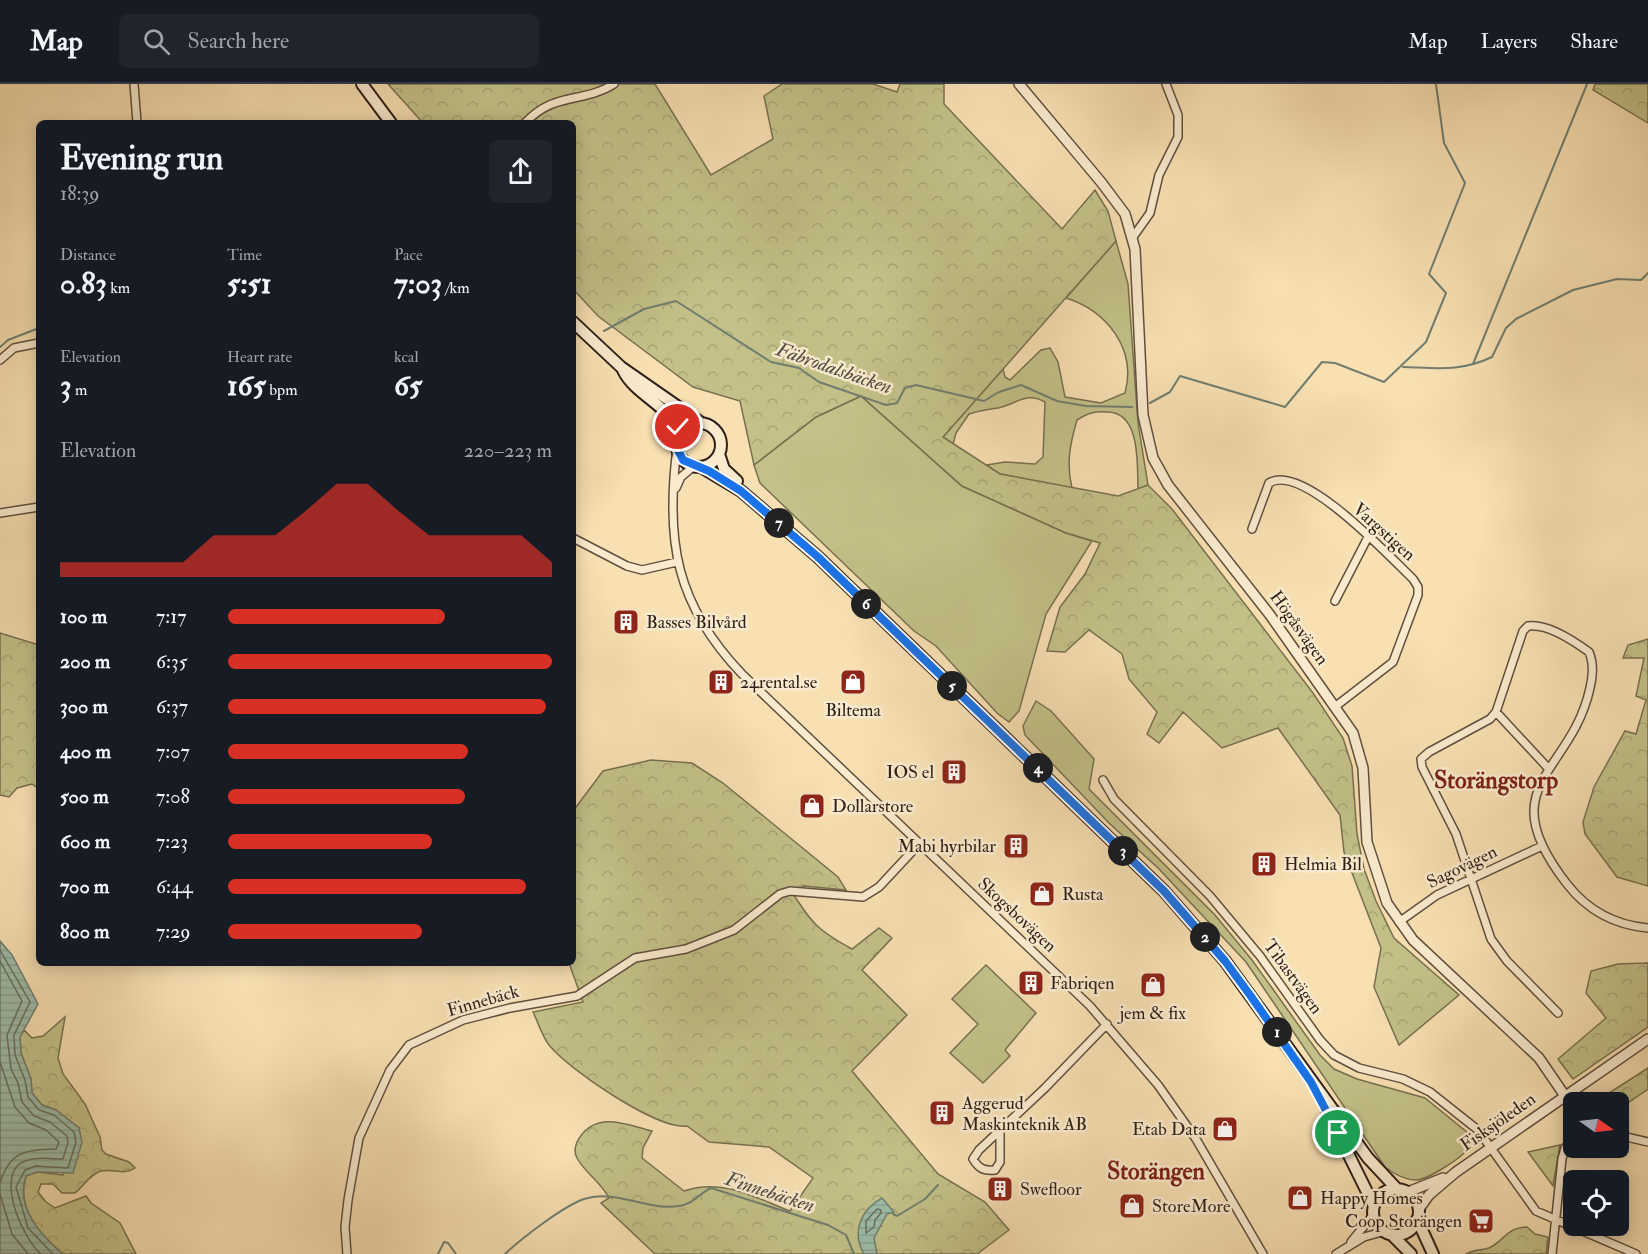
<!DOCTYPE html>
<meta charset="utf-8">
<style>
body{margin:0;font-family:"IM FELL Double Pica",serif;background:#20242c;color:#f1f3f6;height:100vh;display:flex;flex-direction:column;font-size:22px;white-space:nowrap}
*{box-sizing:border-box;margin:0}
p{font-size:20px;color:#9ea1a6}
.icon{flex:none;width:33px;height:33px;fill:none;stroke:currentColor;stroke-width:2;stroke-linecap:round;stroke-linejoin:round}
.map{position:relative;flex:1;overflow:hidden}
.sheet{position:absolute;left:36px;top:36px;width:540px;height:846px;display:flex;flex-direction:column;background:#171b24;border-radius:9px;box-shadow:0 3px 15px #0003}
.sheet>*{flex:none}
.needle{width:39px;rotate:104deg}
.tools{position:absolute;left:1563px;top:1008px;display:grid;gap:12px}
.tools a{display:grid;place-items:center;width:66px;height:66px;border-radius:9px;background:#171b24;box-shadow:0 3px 15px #0003;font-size:30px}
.pin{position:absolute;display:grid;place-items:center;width:51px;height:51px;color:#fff;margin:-26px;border:3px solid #fff;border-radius:50%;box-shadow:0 2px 6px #0007}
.km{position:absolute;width:30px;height:30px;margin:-15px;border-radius:50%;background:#222;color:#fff;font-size:16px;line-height:30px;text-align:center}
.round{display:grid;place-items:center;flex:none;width:63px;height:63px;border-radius:9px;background:#20242c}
.headline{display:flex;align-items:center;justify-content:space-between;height:102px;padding:0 24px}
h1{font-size:33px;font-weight:700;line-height:45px}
.stats{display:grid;grid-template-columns:repeat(3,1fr);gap:9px;height:102px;padding:6px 24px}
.stats div{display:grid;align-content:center}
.stats b{font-size:30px;font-weight:700}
.stats small{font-size:16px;font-weight:400}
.stats p{font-size:16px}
.chart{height:168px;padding:12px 24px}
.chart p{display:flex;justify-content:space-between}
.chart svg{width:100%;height:108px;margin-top:6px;fill:#d93025;opacity:.7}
ul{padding:0 24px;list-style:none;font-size:20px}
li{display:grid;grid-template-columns:96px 72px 1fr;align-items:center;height:45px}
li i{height:15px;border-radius:8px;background:#d93025}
header{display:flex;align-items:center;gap:36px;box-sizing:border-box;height:84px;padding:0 30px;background:#171b24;border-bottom:2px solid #363941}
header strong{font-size:28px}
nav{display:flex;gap:33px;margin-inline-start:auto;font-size:21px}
.search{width:420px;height:54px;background:#20242c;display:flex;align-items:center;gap:15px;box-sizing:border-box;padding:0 21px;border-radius:9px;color:#9ea1a6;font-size:22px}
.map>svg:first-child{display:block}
</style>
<header>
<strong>Map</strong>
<div class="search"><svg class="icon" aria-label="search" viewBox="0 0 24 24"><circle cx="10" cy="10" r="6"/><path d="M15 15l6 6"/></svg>Search here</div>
<nav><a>Map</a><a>Layers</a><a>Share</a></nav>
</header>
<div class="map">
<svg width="1648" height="1170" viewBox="0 0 1648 1170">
<defs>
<pattern id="forest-crowns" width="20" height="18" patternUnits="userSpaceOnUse" patternTransform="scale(1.5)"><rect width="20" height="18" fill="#c3c189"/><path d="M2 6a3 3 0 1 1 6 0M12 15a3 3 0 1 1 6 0" fill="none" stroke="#a8a576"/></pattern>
<pattern id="water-rules" width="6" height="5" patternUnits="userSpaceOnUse" patternTransform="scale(1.5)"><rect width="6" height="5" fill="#9ebda9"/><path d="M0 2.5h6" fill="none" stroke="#88a291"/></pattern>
</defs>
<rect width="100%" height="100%" fill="#f8e0b3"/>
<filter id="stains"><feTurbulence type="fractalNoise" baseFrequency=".00333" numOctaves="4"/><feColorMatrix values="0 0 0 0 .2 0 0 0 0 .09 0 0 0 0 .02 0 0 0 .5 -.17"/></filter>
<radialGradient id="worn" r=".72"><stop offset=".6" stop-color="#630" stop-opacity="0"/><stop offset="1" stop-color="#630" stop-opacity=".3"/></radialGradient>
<path fill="#c3c189" stroke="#787050" stroke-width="1.5" d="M1116,157L1128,200L1138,339L1148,401L1138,405C1137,381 1141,329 1108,328C1094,327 1088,329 1077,336C1070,360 1066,379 1072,404L1000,390L987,381L1005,378L1035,380L1043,373L1045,318C1026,307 1017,320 998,324C988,325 979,327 969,330L956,349L953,360L943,353L1003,285L1005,293L1010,296L1041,266L1050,264L1058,278L1065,313L1101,319L1125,309C1137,265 1107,227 1066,214Z
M861,312L962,402L1066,449L1092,457L1046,530L1019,627L1009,638L997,629L936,562L914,547L760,399L754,381L816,333Z
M1036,617L1051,627L1094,675L1089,705L1215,831L1252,876L1320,971L1334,985L1357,995L1425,1014L1468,1049C1470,1054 1472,1059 1469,1063C1464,1073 1427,1096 1416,1096C1404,1096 1394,1090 1385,1083L1246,878L1159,785L1109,739L1025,651L1023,642Z
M986,881L1036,929L1005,966L1010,972L983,999L950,969L978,940L952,915Z"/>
<path fill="url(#forest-crowns)" stroke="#787050" stroke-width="1.5" d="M388,0H655L711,91L773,55L764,12L782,0H873L897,8L900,0H944V20L1062,145L1095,106L1108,127L1116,157L943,353L1000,390L1118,412L1148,401L1172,425L1313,609L1343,654L1352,682L1357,750L1364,785L1376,817L1394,854L1459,911L1399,961L1374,903L1381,864L1344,768L1340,731L1278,644L1222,664L1183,628L1159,659L1147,650L1157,628L1129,595L1122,570L1089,546L1065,568L1047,567L1060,523L1085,490L1100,459L1066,449L962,402L861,312L816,333L754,381L740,317L693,303L598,232L573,205V39H423Z
M1595,0H1648V39L1593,6Z
M0,549L39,561V705L32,700L17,704L9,713L0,711Z
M1648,555V802L1617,793L1585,750L1583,738L1594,703L1625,647L1636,650L1646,616L1636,612L1644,574H1623L1628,561Z
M651,676L692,679L723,699L838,793L846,806L804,802L792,808C812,840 819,847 852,865L879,844L892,854L862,886L907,931L852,987L938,1090L985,1118L1009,1146L977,1170H655L601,1119L609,1114C601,1098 585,1089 577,1074C573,1067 576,1058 580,1053C598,1027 627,1041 652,1047L643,1064L642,1074L684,1107C722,1094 754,1113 790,1127L813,1094L769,1063L709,1058L687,1042C657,1046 568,985 549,961C542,952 538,938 533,928L583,918L569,879H573V727L603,687Z
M1648,879V943L1573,995L1558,975L1606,934L1586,909L1591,887L1618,880Z
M65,933L58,974L63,990L85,1020L100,1053L102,1066L106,1070L129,1078L135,1084C123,1092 114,1084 101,1087C90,1090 84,1102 75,1109H62L53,1100H41L38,1108L46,1118L55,1124L86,1112L91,1119L120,1139L136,1170H63C40,1151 16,1123 26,1092L37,1088L63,1091L79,1044L56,1026L42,1021L32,1009L31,995L21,969L20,953L24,946L32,954L43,952Z
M1648,984V1005L1619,1025L1618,1018H1595Z
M1560,1061L1553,1102L1528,1068Z
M1527,1143L1535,1150L1548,1153L1546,1170H1466C1476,1164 1481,1167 1489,1164C1506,1156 1505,1144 1527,1143Z"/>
<path fill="url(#water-rules)" stroke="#717e6f" stroke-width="1.5" d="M0,857L12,871L38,920L20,953L21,969L31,995L32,1009L42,1021L56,1026L79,1044L82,1058L73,1089L37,1088L26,1092C15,1123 40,1151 63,1170H0Z
M882,1114L894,1128L887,1130L874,1154L877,1170H864C851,1147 861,1126 882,1114Z"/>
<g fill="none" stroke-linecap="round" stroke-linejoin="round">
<path stroke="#666e60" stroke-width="1.5" d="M0,866L30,918L14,951L15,971L25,996L28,1013L39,1026L54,1031L74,1048L76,1058L68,1084L36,1082L25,1086L16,1103L28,1144L53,1170
M0,877L22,917L7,951L11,985L18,999L22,1018L34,1032L50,1038L67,1052L68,1058L63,1075C49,1075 29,1071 17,1082C0,1102 23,1155 41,1170
M0,978L15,1023L29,1039L46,1046L59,1058L56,1065C25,1066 10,1067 0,1099
M0,1110L12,1150L28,1170
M877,1125L881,1126V1129L875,1136L874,1143L866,1149V1137Z"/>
<path stroke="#717e6f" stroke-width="2" d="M604,247L644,225L676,217L771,278L799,284L819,298L886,321L897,319L905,304L916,301L984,317L999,308L1021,301L1057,317L1086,322L1132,323
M0,263L8,256L39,244
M1473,280L1587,0
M1403,283C1438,284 1460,288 1492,273L1506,244L1516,235L1573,206L1617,195L1641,196L1648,189
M1150,319L1170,308L1180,292L1285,323L1322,278L1335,279L1384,298L1426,258L1446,209L1429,190L1465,99L1444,59L1436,0
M893,1130L897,1132L925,1115L938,1101
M438,1170L444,1158L448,1159L456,1170
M505,1170C522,1154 562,1123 584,1115C615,1105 648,1127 679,1122C692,1121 700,1109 711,1104L828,1141L846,1151L854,1170"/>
<g stroke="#604f3f" stroke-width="10">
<path id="minor" d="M134,0L137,39
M525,39C555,7 582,20 614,0
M1133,153L1150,129L1159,91L1178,53V31L1166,0
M0,276L14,264L39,259
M677,364C665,457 676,521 742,590L1090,922L1158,1001L1196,1055L1263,1170
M676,404L681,393L694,382
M0,429L39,423
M1252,445L1269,399C1302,378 1389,472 1413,495L1418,503V511L1393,578L1336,622
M573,454L627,482L642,486L677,478
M1335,517L1368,453
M1496,628L1548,684
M1103,696L1114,715L1210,812L1260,872L1320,956L1334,971L1359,984L1403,995L1430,1008L1478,1046L1536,1127L1636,1170
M1399,838L1437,811L1542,762
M1558,929L1507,877L1491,855L1456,750L1422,683L1421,675L1429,668L1490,635L1496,628L1523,547L1528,542C1547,539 1574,557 1589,568C1594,580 1593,592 1590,604C1571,691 1489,700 1567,800C1588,827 1614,841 1648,844
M1000,1048V1078L995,1086C984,1087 979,1085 973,1075L979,1066L1045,1004L1107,940
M1618,1051L1648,1058
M1351,1158L1373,1131
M347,1170L345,1143L348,1116L359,1054L390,986L409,961L463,936L510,924L577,912L635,874L686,865L734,846L780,810L790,807L863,813L879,803L920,759
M1336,1170L1364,1153L1382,1148
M1552,1170L1562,1075L1565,1064L1574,1053"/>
</g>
<g stroke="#604f3f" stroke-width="12">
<path id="tertiary" d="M1019,0L1101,98L1125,130L1135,165L1143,331L1153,374L1168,401L1270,531L1353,649L1363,684L1367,758L1387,819L1413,856L1539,974L1565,1012
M1408,1108L1443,1094
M1419,1125L1429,1111L1456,1088L1648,955"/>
</g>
<g stroke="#2e1f18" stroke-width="14">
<path id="secondary" d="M362,0L391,39
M573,238L621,283L700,338
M623,286C636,313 673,322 679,351
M677 361a22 22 0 1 1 44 0a22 22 0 1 1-44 0Z
M719,370L724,385L737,397
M701,383L741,407L818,473L1164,807L1225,877L1368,1074L1396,1104
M1327,1027L1374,1122
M1373 1128a23 23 0 1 1 46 0a23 23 0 1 1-46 0Z
M1417,1135L1433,1170
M1392,1151L1411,1170"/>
</g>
<use href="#minor" stroke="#faebce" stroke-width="7"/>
<use href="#tertiary" stroke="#faebce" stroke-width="9"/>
<use href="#secondary" stroke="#faebce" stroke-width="10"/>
</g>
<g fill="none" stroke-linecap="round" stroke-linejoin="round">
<g stroke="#fff" stroke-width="12">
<path id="route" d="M678,343L677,364L683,376L709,387L741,407L818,473L1164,807L1225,877L1250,911L1311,998L1338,1049"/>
</g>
<use href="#route" stroke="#1a73e8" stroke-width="8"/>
</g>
<defs>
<g id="building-square" transform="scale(1.35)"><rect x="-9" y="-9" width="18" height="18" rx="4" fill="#8f2418" stroke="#faebce"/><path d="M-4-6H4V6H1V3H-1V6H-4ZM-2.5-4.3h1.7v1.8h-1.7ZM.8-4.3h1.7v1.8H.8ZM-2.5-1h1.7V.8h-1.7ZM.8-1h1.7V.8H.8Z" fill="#fff"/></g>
<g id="shop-square" transform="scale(1.35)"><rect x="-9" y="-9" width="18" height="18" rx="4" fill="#8f2418" stroke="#faebce"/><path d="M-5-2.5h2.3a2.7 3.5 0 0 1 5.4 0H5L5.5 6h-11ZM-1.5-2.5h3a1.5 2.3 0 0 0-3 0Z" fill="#fff"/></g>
<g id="supermarket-square" transform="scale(1.35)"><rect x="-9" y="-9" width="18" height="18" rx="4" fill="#8f2418" stroke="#faebce"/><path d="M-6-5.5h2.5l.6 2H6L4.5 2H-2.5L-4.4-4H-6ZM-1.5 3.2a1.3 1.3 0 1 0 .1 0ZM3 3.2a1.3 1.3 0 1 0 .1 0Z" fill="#fff"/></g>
</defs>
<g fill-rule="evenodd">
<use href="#building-square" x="626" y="538"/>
<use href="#building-square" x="721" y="598"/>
<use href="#shop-square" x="853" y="598"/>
<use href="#building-square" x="954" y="688"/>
<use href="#shop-square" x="812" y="722"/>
<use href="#building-square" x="1016" y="762"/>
<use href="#building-square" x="1264" y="780"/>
<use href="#shop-square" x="1042" y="810"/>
<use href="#building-square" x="1031" y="899"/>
<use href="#shop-square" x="1153" y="901"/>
<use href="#building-square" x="942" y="1029"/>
<use href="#shop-square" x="1225" y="1045"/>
<use href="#building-square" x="1000" y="1105"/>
<use href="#shop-square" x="1300" y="1114"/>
<use href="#shop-square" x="1132" y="1122"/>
<use href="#supermarket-square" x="1481" y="1137"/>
</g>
<g text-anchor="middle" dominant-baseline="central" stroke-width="5" stroke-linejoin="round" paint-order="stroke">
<g font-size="18" fill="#2e1f18" stroke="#faebce">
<text transform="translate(1384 448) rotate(42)">Vargstigen</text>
<text transform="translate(1299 544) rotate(54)">Högåsvägen</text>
<text transform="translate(1462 783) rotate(-26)">Sagovägen</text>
<text transform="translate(1017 831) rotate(43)">Skogsbovägen</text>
<text transform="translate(1293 893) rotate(54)">Tibastvägen</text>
<text transform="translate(483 917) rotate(-16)">Finnebäck</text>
<text transform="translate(1498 1038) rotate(-35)">Fisksjöleden</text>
</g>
<g font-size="18" fill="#2e1f18" stroke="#faebce" text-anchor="start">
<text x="646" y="538">Basses Bilvård</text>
<text x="740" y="598">24rental.se</text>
<text x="853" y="626" text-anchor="middle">Biltema</text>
<text x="934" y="688" text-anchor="end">IOS el</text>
<text x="832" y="722">Dollarstore</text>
<text x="996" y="762" text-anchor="end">Mabi hyrbilar</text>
<text x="1284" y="780">Helmia Bil</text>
<text x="1062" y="810">Rusta</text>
<text x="1050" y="899">Fabriqen</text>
<text x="1153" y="929" text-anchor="middle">jem &amp; fix</text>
<text x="962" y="1019">Aggerud<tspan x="962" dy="21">Maskinteknik AB</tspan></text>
<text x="1206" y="1045" text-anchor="end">Etab Data</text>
<text x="1020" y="1105">Swefloor</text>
<text x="1320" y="1114">Happy Homes</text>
<text x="1152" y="1122">StoreMore</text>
<text x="1462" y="1137" text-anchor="end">Coop Storängen</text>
</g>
<g font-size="20" font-style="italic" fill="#504e44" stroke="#faebce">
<text transform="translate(834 284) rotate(19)">Fäbrodalsbäcken</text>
<text transform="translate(770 1108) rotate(18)">Finnebäcken</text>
</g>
<g font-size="24" font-weight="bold" fill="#7a1f14" stroke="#faebce">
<text x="1496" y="696">Storängstorp</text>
<text x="1156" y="1087">Storängen</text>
</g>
</g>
<rect width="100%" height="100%" filter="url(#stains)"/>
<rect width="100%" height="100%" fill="url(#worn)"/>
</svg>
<div class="tools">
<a><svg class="needle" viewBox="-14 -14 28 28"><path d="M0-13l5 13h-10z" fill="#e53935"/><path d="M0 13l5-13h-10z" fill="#9ea1a6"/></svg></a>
<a><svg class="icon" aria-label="locate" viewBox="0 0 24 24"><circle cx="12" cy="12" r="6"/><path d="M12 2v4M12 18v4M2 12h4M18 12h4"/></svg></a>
</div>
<div class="pin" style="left:1338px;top:1049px;background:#1e9e55"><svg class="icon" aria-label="arrive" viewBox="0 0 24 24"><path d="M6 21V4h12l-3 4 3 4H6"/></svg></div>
<div class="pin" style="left:678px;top:343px;background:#d93025"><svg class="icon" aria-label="check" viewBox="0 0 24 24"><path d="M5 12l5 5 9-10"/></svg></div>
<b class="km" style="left:1277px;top:948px">1</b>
<b class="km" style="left:1205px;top:853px">2</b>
<b class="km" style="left:1123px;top:767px">3</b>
<b class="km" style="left:1038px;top:684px">4</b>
<b class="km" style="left:952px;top:602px">5</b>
<b class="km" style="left:866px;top:520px">6</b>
<b class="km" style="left:779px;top:439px">7</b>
<section class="sheet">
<div class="headline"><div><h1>Evening run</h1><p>18:39</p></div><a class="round"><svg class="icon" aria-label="share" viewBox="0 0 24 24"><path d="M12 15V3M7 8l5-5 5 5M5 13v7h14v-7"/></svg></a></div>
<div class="stats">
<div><p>Distance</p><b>0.83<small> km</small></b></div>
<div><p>Time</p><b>5:51</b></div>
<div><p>Pace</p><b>7:03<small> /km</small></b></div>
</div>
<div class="stats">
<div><p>Elevation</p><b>3<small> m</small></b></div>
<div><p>Heart rate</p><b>165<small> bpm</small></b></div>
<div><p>kcal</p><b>65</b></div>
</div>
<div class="chart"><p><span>Elevation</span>220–223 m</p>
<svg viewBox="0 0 160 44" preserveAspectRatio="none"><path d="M0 44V38L10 38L20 38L30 38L40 38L50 27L60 27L70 27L80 17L90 6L100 6L110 17L120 27L130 27L140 27L150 27L160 38V44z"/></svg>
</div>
<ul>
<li><b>100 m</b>7:17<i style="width:67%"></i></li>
<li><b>200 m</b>6:35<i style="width:100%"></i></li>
<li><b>300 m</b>6:37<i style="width:98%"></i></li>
<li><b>400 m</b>7:07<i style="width:74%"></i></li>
<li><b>500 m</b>7:08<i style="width:73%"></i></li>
<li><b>600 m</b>7:23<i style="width:63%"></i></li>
<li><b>700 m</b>6:44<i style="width:92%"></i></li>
<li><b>800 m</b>7:29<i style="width:60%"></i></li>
</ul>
</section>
</div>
